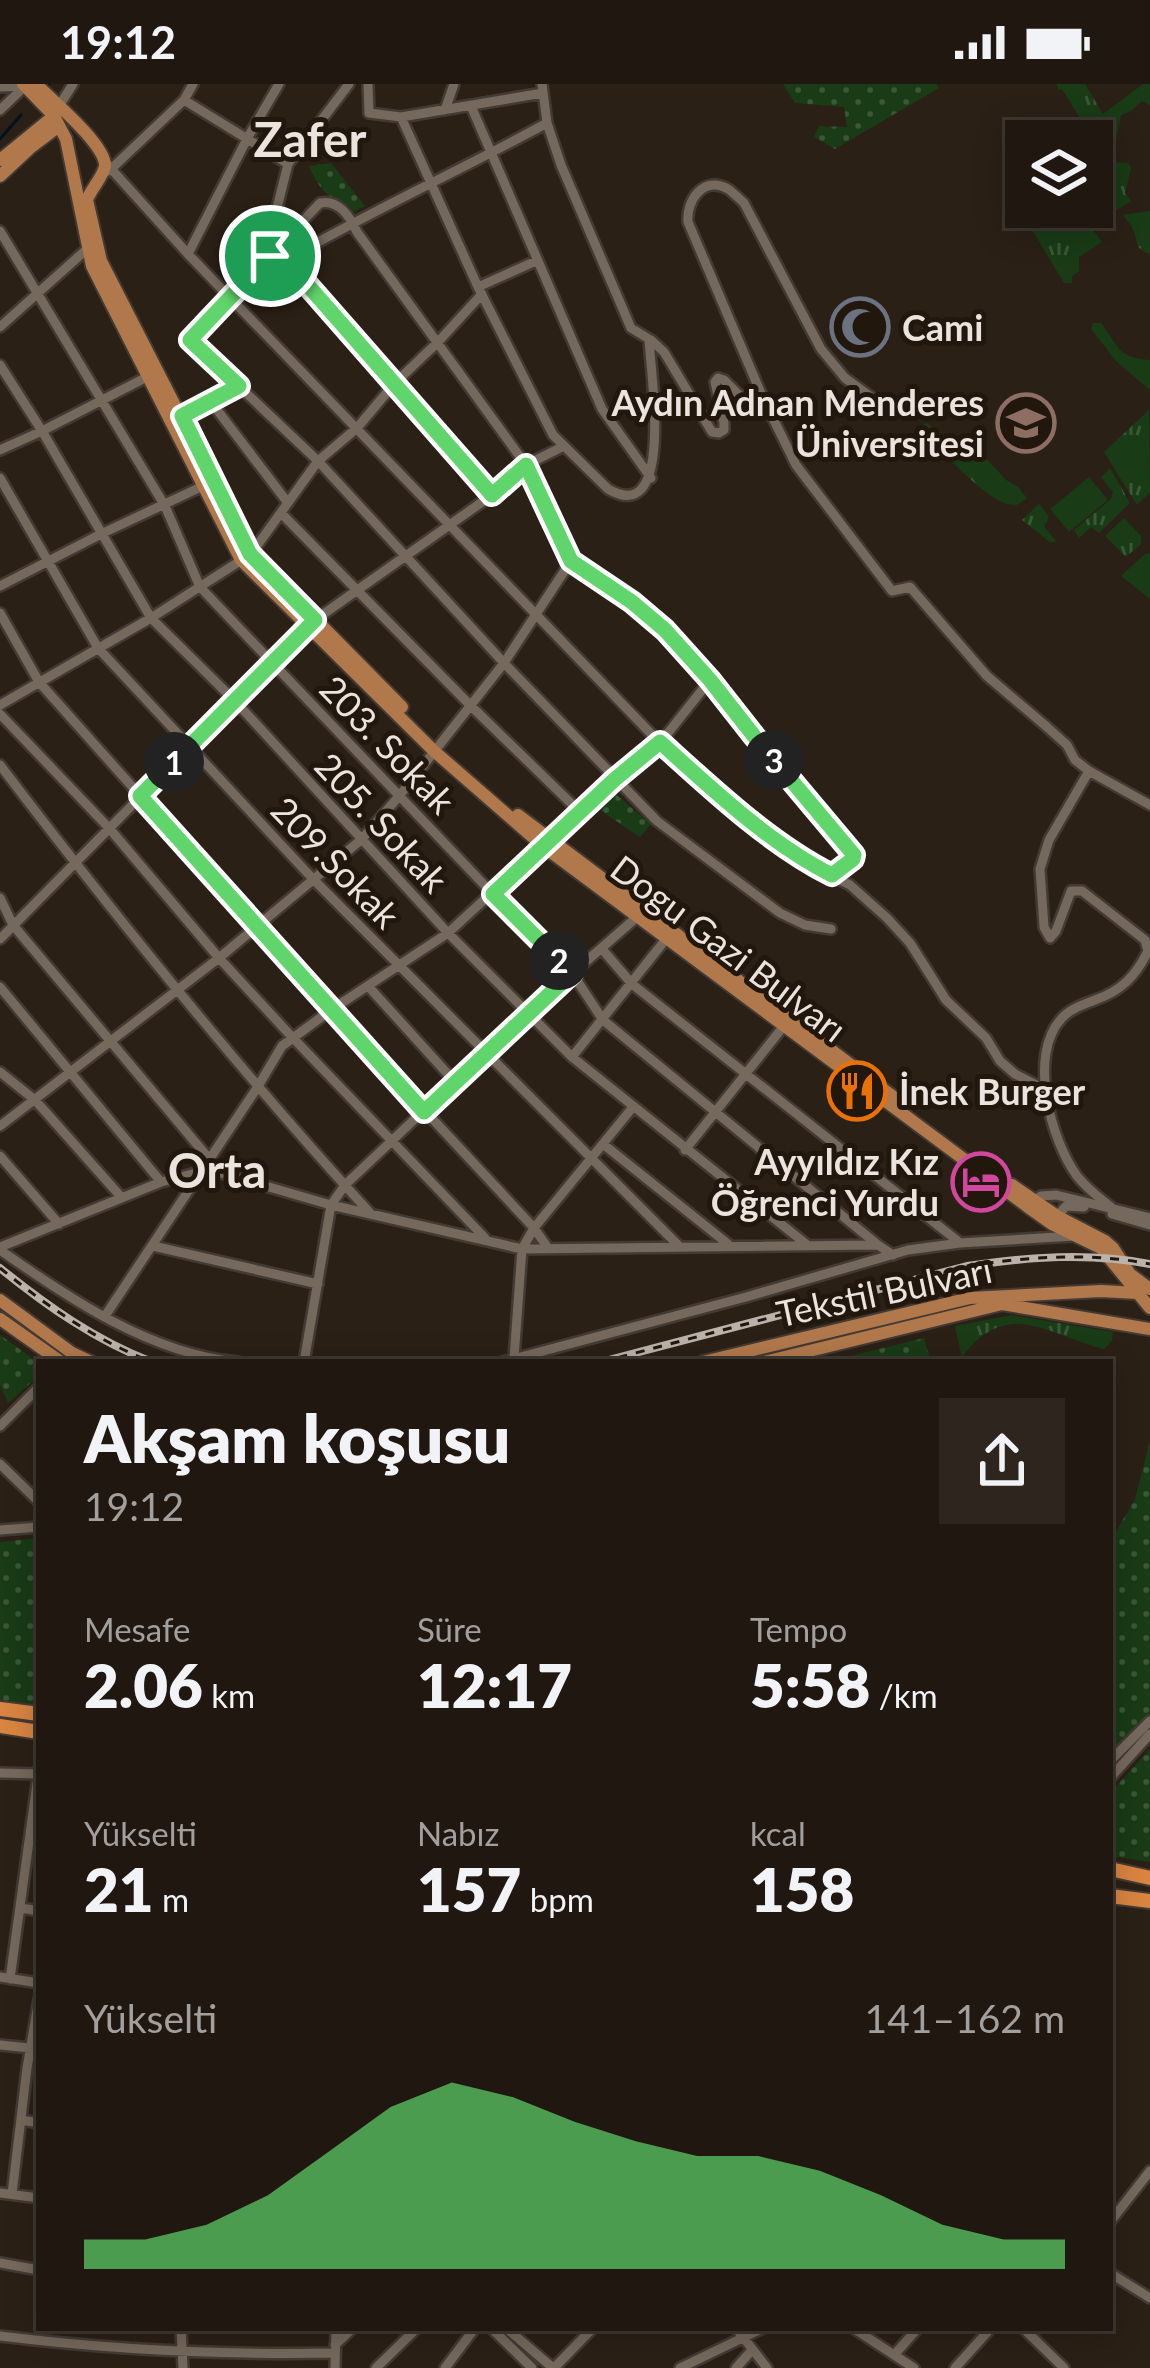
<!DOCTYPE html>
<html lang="tr">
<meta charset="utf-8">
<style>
body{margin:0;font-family:Lato,sans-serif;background:#2d251e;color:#f1f3f6;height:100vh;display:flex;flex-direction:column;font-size:45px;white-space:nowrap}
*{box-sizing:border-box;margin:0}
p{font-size:39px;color:#a2a09f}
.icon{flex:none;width:66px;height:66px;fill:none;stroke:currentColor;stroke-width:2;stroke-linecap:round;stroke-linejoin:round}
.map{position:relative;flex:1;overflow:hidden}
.drawer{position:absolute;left:36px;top:1275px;width:1077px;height:972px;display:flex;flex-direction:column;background:#201810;border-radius:0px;box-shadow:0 6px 30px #0003,0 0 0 3px #3d3730}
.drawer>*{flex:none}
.tools{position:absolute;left:1005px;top:36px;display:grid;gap:24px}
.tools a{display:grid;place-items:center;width:108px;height:108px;border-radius:0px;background:#201810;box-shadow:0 6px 30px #0003,0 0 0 3px #3d3730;font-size:60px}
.pin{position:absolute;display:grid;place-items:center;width:102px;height:102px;color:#fff;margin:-51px;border:6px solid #fff;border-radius:50%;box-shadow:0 3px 12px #0007}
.km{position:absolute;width:60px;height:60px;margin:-30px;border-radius:50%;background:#222;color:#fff;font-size:33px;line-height:60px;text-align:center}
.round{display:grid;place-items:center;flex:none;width:126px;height:126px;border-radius:0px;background:#2d251e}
.headline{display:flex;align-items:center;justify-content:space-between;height:204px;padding:0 48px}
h1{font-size:66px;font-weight:800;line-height:90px}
.figures{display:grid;grid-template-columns:repeat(3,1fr);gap:18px;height:204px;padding:12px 48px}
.figures div{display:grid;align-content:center}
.figures b{font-size:60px;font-weight:800}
.figures small{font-size:33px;font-weight:400}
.figures p{font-size:33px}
.chart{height:336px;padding:24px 48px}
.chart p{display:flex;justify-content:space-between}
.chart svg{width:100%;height:216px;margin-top:12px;fill:#5fd56b;opacity:.7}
.status{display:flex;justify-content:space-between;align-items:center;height:84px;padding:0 60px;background:#201810;direction:ltr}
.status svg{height:33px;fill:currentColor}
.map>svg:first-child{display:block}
</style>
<div class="status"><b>19:12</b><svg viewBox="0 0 49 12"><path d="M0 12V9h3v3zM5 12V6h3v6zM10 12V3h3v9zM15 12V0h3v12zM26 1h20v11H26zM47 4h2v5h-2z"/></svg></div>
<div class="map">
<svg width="1150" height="2284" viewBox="0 0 1150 2284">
<defs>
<pattern id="grass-tufts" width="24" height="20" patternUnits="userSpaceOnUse" patternTransform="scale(3)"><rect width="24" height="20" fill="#193b16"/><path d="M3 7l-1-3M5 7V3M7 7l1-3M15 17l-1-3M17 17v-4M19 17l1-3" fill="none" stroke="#3b5737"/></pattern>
<pattern id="forest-firs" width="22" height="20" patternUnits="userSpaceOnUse" patternTransform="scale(3)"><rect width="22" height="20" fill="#193b16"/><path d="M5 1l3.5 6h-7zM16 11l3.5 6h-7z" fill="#3b5737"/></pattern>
<pattern id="park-dots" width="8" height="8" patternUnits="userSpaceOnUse" patternTransform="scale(3)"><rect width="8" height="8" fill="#193b16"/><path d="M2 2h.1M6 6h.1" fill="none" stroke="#3b5737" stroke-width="1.8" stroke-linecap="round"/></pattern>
</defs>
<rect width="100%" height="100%" fill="#2b2016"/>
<path fill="url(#grass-tufts)" d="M1056,0H1085L1103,30L1143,0H1150V21L1142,17L1131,27L1121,31L1112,74L1114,78L1128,79L1131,84L1125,109L1131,117L1103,134L1092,145L1102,158L1079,173V187L1072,192V199H1064L1016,119L1026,113V123H1092V107L1099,106L1107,99L1092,78L1093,55L1062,5L1059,6Z
M1150,127V170C1133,165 1139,156 1132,143C1130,139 1126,135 1123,131Z
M1149,326L1150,408L1137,421L1104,368Z
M1110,384L1130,419L1099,449L1091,443L1079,454L1074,446L1111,415L1113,408L1101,393Z
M1039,420L1048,431V436L1044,442L1056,457L1051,459L1022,436Z
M1124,434L1141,452V460L1126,473L1105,452Z
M1146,469L1150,470V515L1121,492Z
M1012,1231L1113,1248L1112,1257L1104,1265C1049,1252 1008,1212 962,1273L955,1242Z"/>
<path fill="url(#forest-firs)" d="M1093,239H1101C1118,261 1117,274 1150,276V306L1117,278L1091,245Z
M926,339L954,357L972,359L1006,396L1018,403L1027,414L1017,421C1008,420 1007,421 998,416C978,405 932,361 922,341Z"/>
<path fill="url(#park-dots)" d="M783,0H937L939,4L835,65L814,53L819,42L847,43L844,23L795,19Z
M331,79L365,122L354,128C347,117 341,120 331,113C320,106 314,93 309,82Z
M612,707L651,740L640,753L597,724Z
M0,1251L39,1279V1292L8,1319L0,1301Z
M924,1254L931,1278H826Z
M1150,1357V1632L1110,1673V1458L1135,1415Z
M39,1454V1622L0,1616V1458Z
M1150,1665V1778L1110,1772V1709Z"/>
<path fill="#193b16" d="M1089,393L1108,416L1069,448L1050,425Z"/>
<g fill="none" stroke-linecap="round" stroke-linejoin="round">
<path stroke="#021123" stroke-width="3" d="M47,2L49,0
M0,55L21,31"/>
<g stroke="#433a33" stroke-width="14">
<path id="minor" d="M349,0L288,80L269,156L492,411
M368,0L369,29L401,33L543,9
M0,3L25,2
M184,16L288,80
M59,22L73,0
M471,22L602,325L651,394
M0,26L25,2
M445,26L454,0
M401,33L478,203L553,351L608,405C676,445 650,285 649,255L631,244L561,81L547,39L542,0
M104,77L188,170L660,659L701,695L803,777L850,801L887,834L910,859L946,916L986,954L1000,977L1015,990L1046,1006
M109,87L184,16L193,0
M0,147L165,422L200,503L493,810L572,889L603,936L878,1161
M188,170L248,53L279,0
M286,176C371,127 461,86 547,39
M478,203L536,177
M0,243L87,165
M651,256L664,268L712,348L719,349L724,346V339L715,298L718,294L724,296L751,323L756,325L763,314
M0,281L42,347L151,534L235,617L448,849L572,973L806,1160
M875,316L845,294L821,265L744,119C742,117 730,106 728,105C703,91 686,117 688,138L763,314L796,381L892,507L910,503L987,592L1047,643L1067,661L1075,676L1089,687L1150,721
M211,318L288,419
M180,333L239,302
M0,366L42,347L147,293
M0,394L98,564L313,795L679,1162
M281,429L470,621L581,729
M0,502L101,450L203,402
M0,529L39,598L331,926L534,1144L548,1164
M0,621L151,534L251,470L318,377L357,344L394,300L438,258L482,210
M0,630L109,744L219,874L292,953L485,1154
M0,681C118,836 240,987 371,1130
M1089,687L1049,756L1040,785L1044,843L1050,854L1056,847L1071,807H1082L1145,856L1148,867C1136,892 1121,907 1095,916C1084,920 1070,925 1062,934C1027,971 1051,1056 1077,1092C1087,1105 1100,1114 1112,1124
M0,814L13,841L221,1089L331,1121L522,1165L878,1161L893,1171
M831,845L805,841L780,829L657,737L504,579L318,377L190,256L320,119C339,115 350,133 357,148L526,381L571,477L632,518L665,546L847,760L854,771L853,775L833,791
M0,855L315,536L492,411L526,381L562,363
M602,865L632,900L959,1158
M368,902L455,998
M0,903L161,1098
M572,973L666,855
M0,988L35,1016L122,1114
M0,1042L219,874L362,755L400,711L504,579L571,477
M603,1060L728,1160
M685,1066L783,943
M0,1072L59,1140
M1034,1117L1041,1112L1056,1111L1150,1134
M1112,1130L1150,1141
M1054,1136L1066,1122L1084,1123
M153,1162L318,1200
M0,1163L161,1098L200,1088
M0,1166C70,1215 151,1270 238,1278
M105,1232L257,1004L282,962L331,926L448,849L614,696L660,659L710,596
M514,1274L522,1165L534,1144L633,1023
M304,1278L331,1121L345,1101L528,928L637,833
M502,1278L746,1213L908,1166L960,1159L1074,1152
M0,1342L39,1303
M0,1380L39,1418
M0,1446L39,1443
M1110,1677L1150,1637
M0,1689L39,1690
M1110,1694L1150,1650
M21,1824L39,1827
M0,1893L39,1899
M10,1895L39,1685
M0,1961L39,1965
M21,2036L39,2039
M0,2109L39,2114
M12,2110L27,1984L39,1915
M1110,2138L1150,2087
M0,2179L39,2186
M1110,2189L1150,2214
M181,2244L183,2284
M491,2244L532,2284
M506,2244L553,2284
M736,2244L767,2284
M853,2244L914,2284
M1023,2244L1064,2284
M0,2252C112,2266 223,2271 335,2269
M335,2261L353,2244
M894,2271L918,2244
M335,2284L336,2244
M376,2284L417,2244
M445,2284L475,2244
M554,2284L593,2244
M680,2284L763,2244
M736,2284L752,2266
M955,2284L991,2244"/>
</g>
<g stroke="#433a33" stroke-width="16">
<path id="major" d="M23,0L54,32L66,55L92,182L241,476L434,667L544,763L1028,1123L1052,1140L1101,1164L1150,1224
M36,0C51,15 106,61 105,82C103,93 91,105 87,116L101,177L251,470L402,623
M0,76L54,32
M0,92L30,64L59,42
M518,731L895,1014
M1012,1101L1057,1132L1105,1157L1113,1164L1130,1190L1150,1205
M0,1216L72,1269L91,1278
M0,1235L61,1278
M703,1278L970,1214L1101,1207L1137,1209
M764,1278L1002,1220L1150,1245"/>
</g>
<g stroke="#433a33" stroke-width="18">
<path id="highway" d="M0,1625L39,1630
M0,1642L39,1648
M1110,1785L1150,1794
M1110,1812L1150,1817"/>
</g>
<use href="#minor" stroke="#75685c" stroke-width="9"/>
<use href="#major" stroke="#b1794b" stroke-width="12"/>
<use href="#highway" stroke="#d98440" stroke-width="14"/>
<g stroke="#bbb2ab" stroke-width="8">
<path id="rail" d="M0,1184C47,1222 95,1256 152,1278
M601,1278L967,1182C1028,1173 1089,1168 1150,1180"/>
</g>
<use href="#rail" stroke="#22170d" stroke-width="3" stroke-dasharray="9" stroke-linecap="butt"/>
</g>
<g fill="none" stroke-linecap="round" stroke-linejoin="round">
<g stroke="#fff" stroke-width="24">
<path id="route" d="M276,165L492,411L526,381L571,477L632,518L665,546L710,596L754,652L854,771L853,775L832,791C770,760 712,705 660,658L614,696L493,810L572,889L424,1028L140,712L315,536L250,470L182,332L239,302L190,256Z"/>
</g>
<use href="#route" stroke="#5fd56b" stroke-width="15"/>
</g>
<defs>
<g id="mosque-ring" transform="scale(3)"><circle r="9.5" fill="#22170d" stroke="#6b7280" stroke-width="1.5"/><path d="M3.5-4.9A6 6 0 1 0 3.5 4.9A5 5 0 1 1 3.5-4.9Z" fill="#6b7280"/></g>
<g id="university-ring" transform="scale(3)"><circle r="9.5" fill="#22170d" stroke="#8d6e63" stroke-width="1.5"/><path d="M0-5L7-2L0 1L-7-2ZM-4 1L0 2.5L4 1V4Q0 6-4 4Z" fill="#8d6e63"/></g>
<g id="restaurant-ring" transform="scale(3)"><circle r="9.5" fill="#22170d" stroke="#e8710a" stroke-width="1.5"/><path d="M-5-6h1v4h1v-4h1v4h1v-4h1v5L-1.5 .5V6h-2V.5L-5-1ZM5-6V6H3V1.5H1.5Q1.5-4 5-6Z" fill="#e8710a"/></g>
<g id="hotel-ring" transform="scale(3)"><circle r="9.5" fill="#22170d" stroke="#d1479c" stroke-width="1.5"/><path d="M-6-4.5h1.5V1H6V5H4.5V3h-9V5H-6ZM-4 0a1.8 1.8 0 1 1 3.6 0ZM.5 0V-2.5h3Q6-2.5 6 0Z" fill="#d1479c"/></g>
</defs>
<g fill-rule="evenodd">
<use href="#mosque-ring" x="860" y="243"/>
<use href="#university-ring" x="1026" y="339"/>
<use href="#restaurant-ring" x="857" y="1007"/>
<use href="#hotel-ring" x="981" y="1098"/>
</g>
<g text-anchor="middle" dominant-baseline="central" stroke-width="10" stroke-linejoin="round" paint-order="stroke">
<g font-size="36" font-weight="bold" fill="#ebe3dd" stroke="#22170d" text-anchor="start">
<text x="902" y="243">Cami</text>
<text x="984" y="318" text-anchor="end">Aydın Adnan Menderes<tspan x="984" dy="41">Üniversitesi</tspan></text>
<text x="899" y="1007">İnek Burger</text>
<text x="939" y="1077" text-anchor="end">Ayyıldız Kız<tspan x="939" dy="41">Öğrenci Yurdu</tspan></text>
</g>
<g font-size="36" fill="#ebe3dd" stroke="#22170d">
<text transform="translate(388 660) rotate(46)">203. Sokak</text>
<text transform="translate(382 738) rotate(47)">205. Sokak</text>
<text transform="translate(336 778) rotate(46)">209.Sokak</text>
<text transform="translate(729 864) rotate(37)">Dogu Gazi Bulvarı</text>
<text transform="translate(884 1207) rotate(-12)">Tekstil Bulvarı</text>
</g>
<g font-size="48" font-weight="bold" fill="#ebe3dd" stroke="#22170d">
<text x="310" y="54">Zafer</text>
<text x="217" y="1085">Orta</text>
</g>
</g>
</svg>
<div class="tools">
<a><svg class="icon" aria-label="layers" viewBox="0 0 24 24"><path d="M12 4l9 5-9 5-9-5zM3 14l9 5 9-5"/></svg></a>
</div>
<div class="pin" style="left:270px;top:172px;background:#1e9e55"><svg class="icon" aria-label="arrive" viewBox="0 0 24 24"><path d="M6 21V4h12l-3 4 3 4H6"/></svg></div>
<b class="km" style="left:174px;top:678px">1</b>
<b class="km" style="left:559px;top:876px">2</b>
<b class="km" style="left:774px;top:676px">3</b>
<section class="drawer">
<div class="headline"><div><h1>Akşam koşusu</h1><p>19:12</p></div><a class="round"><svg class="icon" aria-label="share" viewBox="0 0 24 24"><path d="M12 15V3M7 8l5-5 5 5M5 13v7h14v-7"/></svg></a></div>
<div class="figures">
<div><p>Mesafe</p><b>2.06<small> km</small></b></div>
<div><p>Süre</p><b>12:17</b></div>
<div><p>Tempo</p><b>5:58<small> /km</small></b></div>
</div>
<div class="figures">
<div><p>Yükselti</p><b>21<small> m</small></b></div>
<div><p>Nabız</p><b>157<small> bpm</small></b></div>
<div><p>kcal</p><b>158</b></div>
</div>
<div class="chart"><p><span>Yükselti</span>141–162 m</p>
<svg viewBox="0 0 160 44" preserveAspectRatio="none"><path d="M0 44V38L10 38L20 35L30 29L40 20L50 11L60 6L70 9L80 14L90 18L100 21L110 21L120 24L130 29L140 35L150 38L160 38V44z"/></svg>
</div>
</section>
</div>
